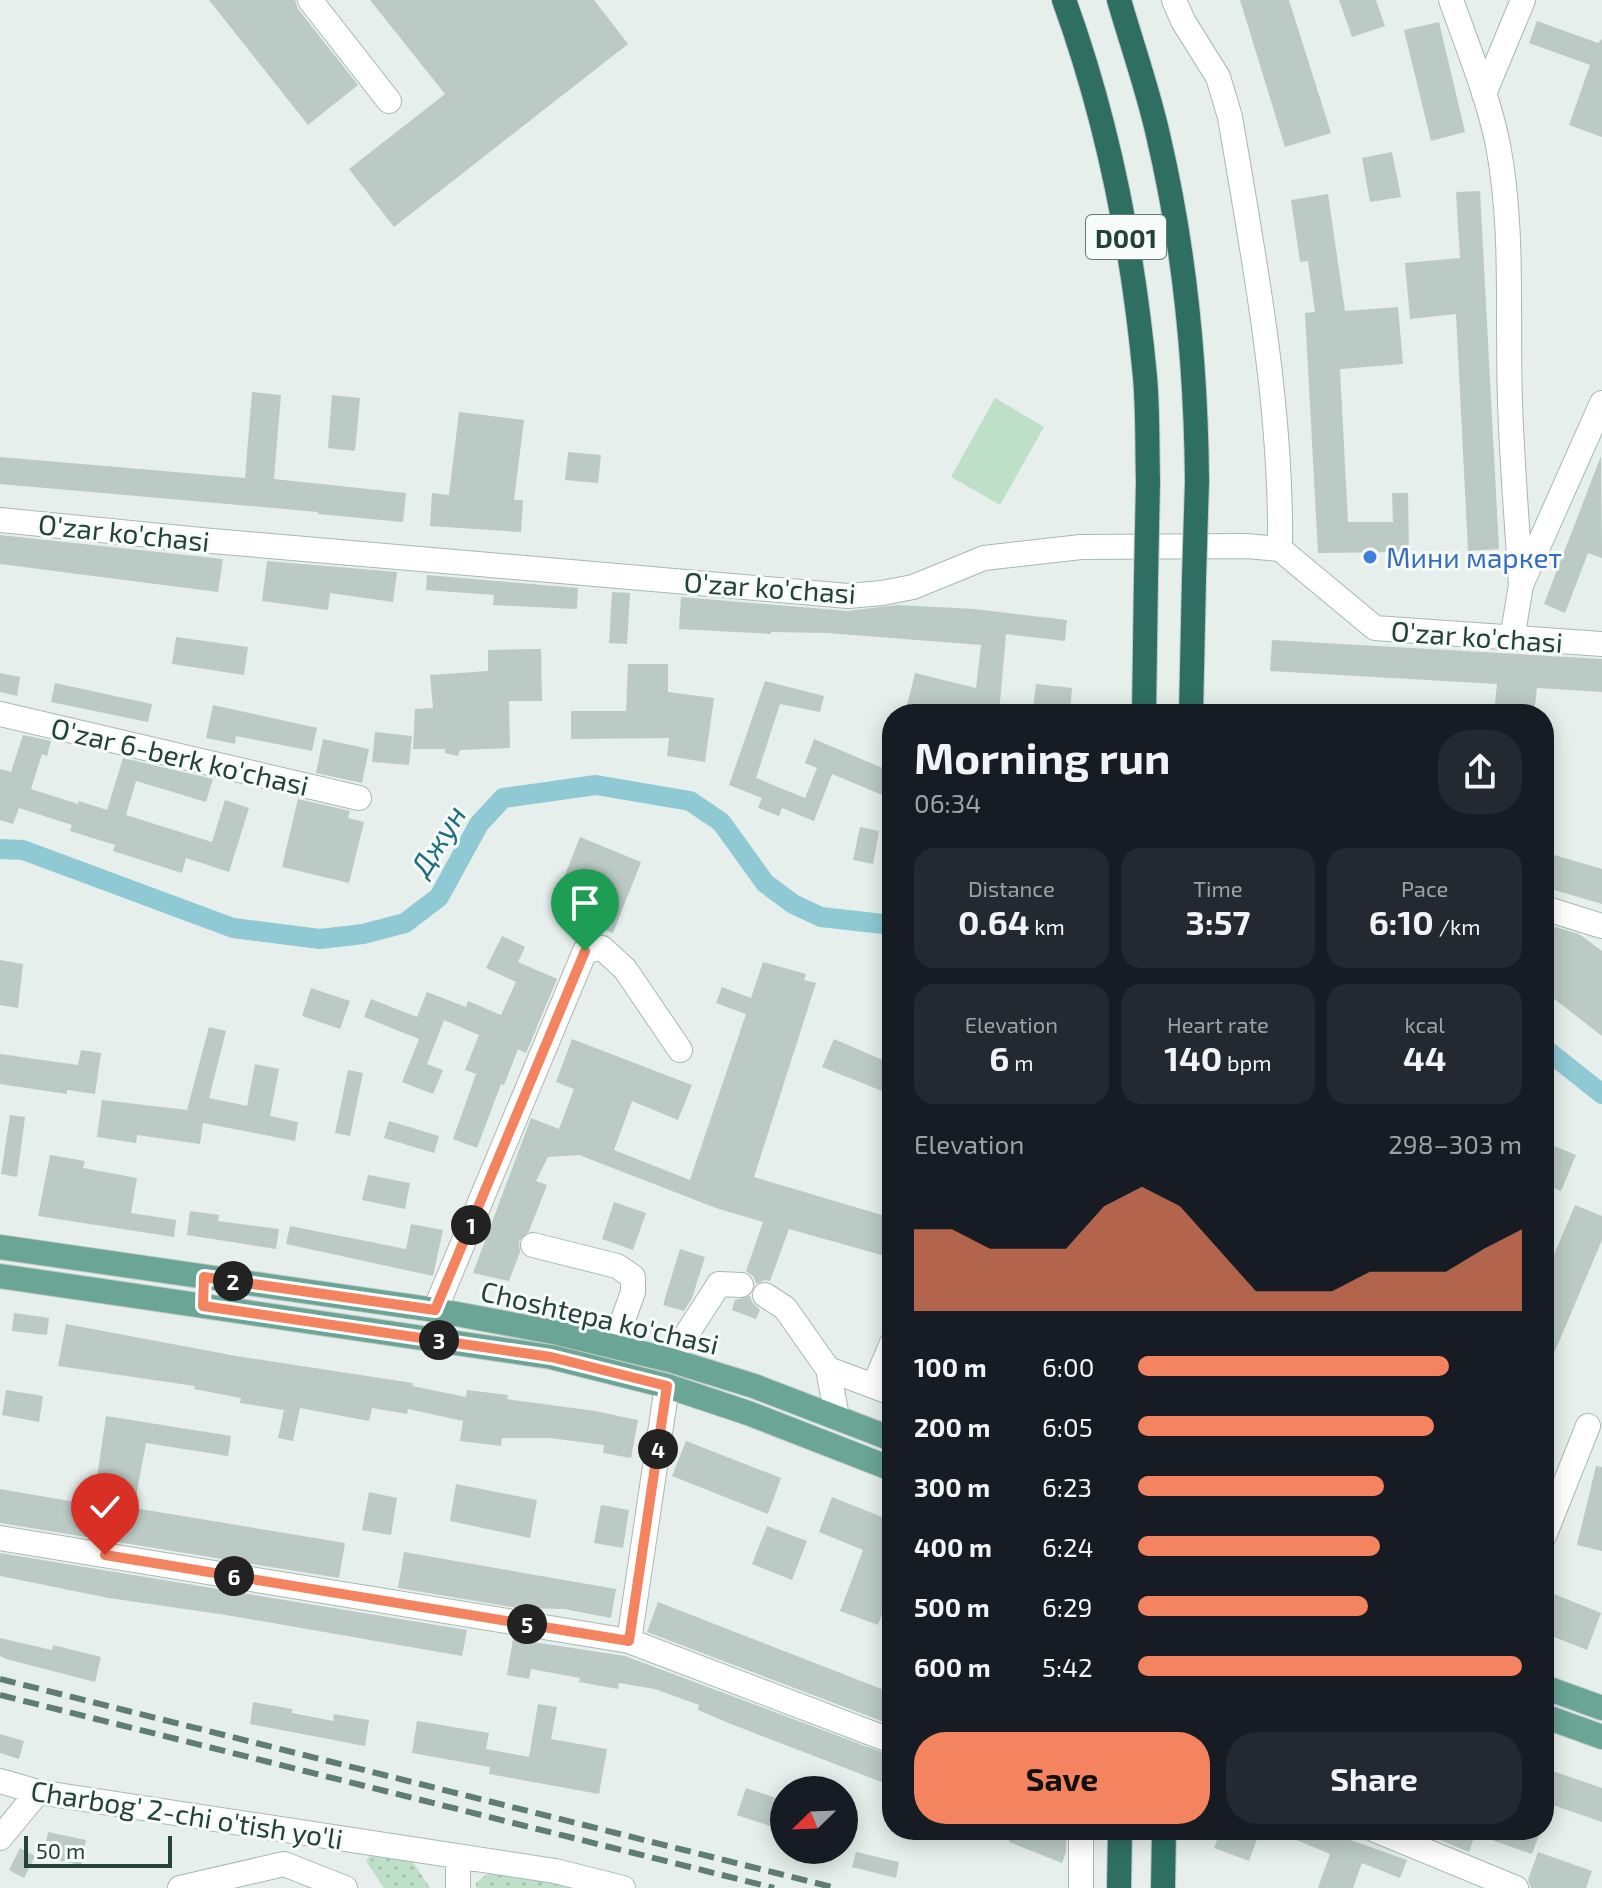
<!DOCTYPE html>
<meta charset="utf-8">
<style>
body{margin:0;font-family:"Exo 2",sans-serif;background:#242831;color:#f1f3f6;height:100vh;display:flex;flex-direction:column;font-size:30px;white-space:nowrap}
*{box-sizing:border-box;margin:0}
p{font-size:26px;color:#9ea1a6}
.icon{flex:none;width:44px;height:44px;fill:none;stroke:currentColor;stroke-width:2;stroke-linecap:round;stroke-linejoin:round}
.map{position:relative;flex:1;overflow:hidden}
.details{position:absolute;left:882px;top:704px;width:672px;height:1136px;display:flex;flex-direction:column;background:#171b24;border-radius:32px;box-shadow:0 4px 20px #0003}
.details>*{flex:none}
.needle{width:52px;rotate:247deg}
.fabs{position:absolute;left:770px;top:1776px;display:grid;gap:16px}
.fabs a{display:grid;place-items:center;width:88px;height:88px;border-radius:50%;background:#171b24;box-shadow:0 4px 20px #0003;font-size:40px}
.scale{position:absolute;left:24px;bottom:20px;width:148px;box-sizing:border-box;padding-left:8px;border:4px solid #24423a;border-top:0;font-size:22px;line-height:28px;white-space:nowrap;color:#24423a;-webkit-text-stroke:6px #f7fbf9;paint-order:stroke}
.pin{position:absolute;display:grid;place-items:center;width:68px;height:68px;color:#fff;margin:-82px -34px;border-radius:50% 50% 50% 0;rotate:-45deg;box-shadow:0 0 8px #0007}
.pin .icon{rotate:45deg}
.km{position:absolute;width:40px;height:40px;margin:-20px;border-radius:50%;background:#222;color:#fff;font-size:22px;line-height:40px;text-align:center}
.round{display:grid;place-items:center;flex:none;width:84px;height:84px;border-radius:32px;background:#242831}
.headline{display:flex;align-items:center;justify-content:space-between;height:136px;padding:0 32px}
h1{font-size:44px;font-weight:700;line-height:60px}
.stats{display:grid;grid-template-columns:repeat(3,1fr);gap:12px;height:136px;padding:8px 32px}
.stats div{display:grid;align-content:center;border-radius:20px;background:#242831;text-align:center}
.stats b{font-size:34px;font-weight:700}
.stats small{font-size:22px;font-weight:400}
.stats p{font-size:22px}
.chart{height:224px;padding:16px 32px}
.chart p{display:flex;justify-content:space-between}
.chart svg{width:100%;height:144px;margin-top:8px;fill:#f4845f;opacity:.7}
.action{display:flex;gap:16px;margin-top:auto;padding:16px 32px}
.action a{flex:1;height:92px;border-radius:32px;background:#f4845f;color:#111;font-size:32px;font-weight:700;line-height:92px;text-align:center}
.action a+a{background:#242831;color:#f1f3f6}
ul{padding:0 32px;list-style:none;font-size:26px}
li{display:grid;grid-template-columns:128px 96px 1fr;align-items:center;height:60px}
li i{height:20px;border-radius:10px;background:#f4845f}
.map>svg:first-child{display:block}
</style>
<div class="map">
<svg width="1602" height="1888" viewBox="0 0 1602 1888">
<defs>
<pattern id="grass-dots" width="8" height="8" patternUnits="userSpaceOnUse" patternTransform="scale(2)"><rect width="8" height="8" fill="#bfe0c8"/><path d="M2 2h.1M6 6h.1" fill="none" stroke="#a4c1ad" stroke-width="1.8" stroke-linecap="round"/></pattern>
</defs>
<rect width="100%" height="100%" fill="#e6efeb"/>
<path fill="url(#grass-dots)" d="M373,1851L413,1862L430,1888H384L366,1861Z
M500,1870L584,1888H476V1883L486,1875Z"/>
<path fill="#bfe0c8" d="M995,398L1044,427L1000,505L951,477Z"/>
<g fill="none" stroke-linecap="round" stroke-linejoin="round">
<path stroke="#8ec9d4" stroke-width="20" d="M0,849L23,850L233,928L320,939L363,934L405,923L439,897L479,824L503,798L596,785L690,801L721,822L765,883L793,904L821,917L892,925
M1544,1048L1602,1094"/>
</g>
<path fill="#bbcac4" d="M209,0H295L298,9L358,85L308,125Z
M370,0H594L628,44L394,227L349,169L445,94Z
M1240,0H1289L1331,133L1285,147Z
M1339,0H1376L1385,26L1352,37Z
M1537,21L1598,43L1602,39V137L1569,125L1590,65L1529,43Z
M1439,22L1465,132L1431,141L1404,30Z
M1392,152L1401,197L1370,202L1362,158Z
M1480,191L1499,549L1468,551L1456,314L1410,319L1405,263L1460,258L1456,192Z
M1328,194L1345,311L1398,307L1403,364L1340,369L1348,522H1393L1392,493H1408L1409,552L1318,553L1305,313L1315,312L1308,261L1300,262L1291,200Z
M252,392L281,395L274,479L406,493L403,522L318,514V512L0,484V457L245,478Z
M332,395L360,398L355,451L328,448Z
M459,412L524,420L514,500H523L521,532L430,526L432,493L449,495Z
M568,452L601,455L598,483L565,480Z
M1601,456L1602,558L1588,553L1565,613L1544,604Z
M0,535L223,559L218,592L0,564Z
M267,561L397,572L393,602L330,593L328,610L262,601Z
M427,575L578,588L577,609L493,605L494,595L426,590Z
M612,592L630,593L627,644L609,643Z
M681,597L847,611L897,605L974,609L1067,620L1065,641L1006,634L999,714H905L915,673L976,688L981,645L827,633L771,632V634L679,629Z
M176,637L248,647L244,675L172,664Z
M1272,640L1602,659V692L1537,688L1534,714H1494L1497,684L1270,671Z
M541,649L542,701H509L510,748L460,750L458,756L445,753V749H413L415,709L433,708L430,675L488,671V650Z
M628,664H668V692L714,698L705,762L667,756L669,738L571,739V711H626Z
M0,673L20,677L17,696L0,692Z
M765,681L824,696L820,712L780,704L756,778L805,798L817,768L805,763L814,739L892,772V799L832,774L814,821L782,808L779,816L758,808L762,798L729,785Z
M55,683L152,704L148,722L51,702Z
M1036,684L1072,688L1070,712L1033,708Z
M213,705L317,728L312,751L236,736L235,744L206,738Z
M375,732L412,736L409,765L372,762Z
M23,735L51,741L47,756L42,754L31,789L78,804L79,801L107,810L123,758L213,779L206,802L136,781L126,815L212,842L225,800L249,808L229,872L186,858L182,873L113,851L115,845L70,831L72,825L19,808L13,824L0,820V769L11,772Z
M323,739L369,749L362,783L316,773Z
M298,799L350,811L348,818L364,822L349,883L282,867Z
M860,827L879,831L873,864L853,860Z
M580,837L641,862L613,933L552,908Z
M1544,852L1602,869V904L1544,887Z
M1555,927L1579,934L1602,951V1036L1544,991V976L1551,967L1544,962V943Z
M502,936L525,947L518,962L557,979L526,1053L518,1049L504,1085L501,1084L477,1148L453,1139L476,1074L465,1070L479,1035L444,1020L427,1064L443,1070L433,1094L402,1082L419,1039L364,1017L371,999L417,1017L427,992L466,1007L468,1001L501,1015L516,982L486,968Z
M0,960L23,964L18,1008L0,1005Z
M763,962L806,974L804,980L816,983L754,1177L892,1218V1258L789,1229L770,1281L765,1280L756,1284L754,1277L746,1271L763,1222L716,1208L579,1155L548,1157L536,1181L547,1185L529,1231L519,1241L520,1252L509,1281L473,1273L531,1118L559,1129L574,1089L556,1082L572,1039L692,1085L678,1120L632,1101L614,1150L690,1180L746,1014L716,1003L722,987L751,998Z
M311,988L350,1001L340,1029L302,1016Z
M209,1027L226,1031L209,1098L247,1106L255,1064L279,1069L270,1116L298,1122L295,1141L203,1123L200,1144L137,1135L136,1143L97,1137L102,1100L187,1110Z
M834,1039L892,1064V1095L822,1067Z
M81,1050L101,1053L95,1094L67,1090V1094L0,1084V1054L78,1065Z
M348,1070L363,1073L350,1136L335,1133Z
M10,1115L25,1117L17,1177L1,1174Z
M389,1121L439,1136L434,1153L384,1138Z
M1544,1142L1576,1155L1561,1191L1544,1184Z
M50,1155L85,1161L83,1168L137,1178L131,1213L176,1220L174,1237L38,1216Z
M368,1175L410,1183L405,1209L362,1200Z
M614,1202L646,1213L633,1250L602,1239Z
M1575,1205L1602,1216V1240L1544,1377V1278Z
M190,1211L219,1215L218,1221L279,1229L276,1249L187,1235Z
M411,1224L443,1230L433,1276L286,1244L290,1226L406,1249Z
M680,1249L705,1257L692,1298L684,1311L663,1305Z
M750,1296L752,1302L760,1310L756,1319L732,1310L735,1300Z
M14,1313L49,1318L47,1335L12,1331Z
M66,1324L236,1356L413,1383L412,1386L466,1397L467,1390L508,1395L507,1399L595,1411L638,1420L631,1458L603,1453L604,1445L550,1438H502L501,1446L460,1441L463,1421L408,1409L407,1414L372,1408L369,1421L300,1408L293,1441L278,1438L284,1410L240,1403L241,1398L194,1389L195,1386L58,1366Z
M6,1390L43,1396L39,1422L2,1415Z
M106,1416L231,1436L228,1456L146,1443L134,1508L345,1543L339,1578L0,1523V1489L93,1505Z
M686,1441L781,1478L768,1514L672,1476Z
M1596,1466L1602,1467V1551L1577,1545Z
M456,1484L537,1500L530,1538L450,1521Z
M369,1492L397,1498L391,1535L362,1530Z
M832,1497L892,1521V1587L878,1625L840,1611L863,1550L819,1532Z
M601,1505L629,1510L623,1548L594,1543Z
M767,1526L807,1541L792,1580L752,1564Z
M404,1552L616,1589L611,1618L564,1609L518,1608L398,1588Z
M0,1553L467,1630L462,1656L226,1615L109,1598L0,1576Z
M1544,1590L1601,1613L1587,1650L1544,1633Z
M658,1602L892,1693V1725L647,1632Z
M0,1638L52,1650L53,1645L101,1657L95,1682L6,1659L0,1656Z
M513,1639L625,1656L892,1756V1786L731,1724L698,1710L699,1705L655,1689L619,1683L618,1689L579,1682L580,1678L531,1669L529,1679L507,1675Z
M253,1702L292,1709V1713L333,1721L334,1714L369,1720L365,1746L250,1724Z
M538,1704L557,1707L551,1739L607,1749L599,1794L489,1774L490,1767L412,1753L417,1721L489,1733L486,1749L529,1757Z
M0,1734L24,1741L19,1759L0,1753Z
M1544,1768L1602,1788V1822L1544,1802Z
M746,1788L782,1800L780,1806L784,1807V1825L775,1822L773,1827L737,1815Z
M1013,1830H1066V1852L1062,1863L1009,1842Z
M1221,1830H1248L1259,1834L1249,1861L1214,1848Z
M1272,1830H1331L1330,1833L1407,1860L1400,1878L1362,1863L1353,1888H1318L1330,1854Z
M1432,1830H1541L1532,1854L1475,1834L1469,1852L1430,1836Z
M48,1832L86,1840L81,1865L43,1857Z
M20,1848L35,1856L24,1878L9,1870Z
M856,1852L899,1862L896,1878L852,1867Z
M1538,1852L1592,1871L1586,1888H1531L1528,1880Z"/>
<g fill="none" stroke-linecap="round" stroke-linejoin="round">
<g stroke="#a8b8b2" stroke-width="26">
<path id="minor" d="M310,0L389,101
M1174,0L1183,21L1218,77L1230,117C1254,259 1282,404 1280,549
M1451,0C1468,48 1488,96 1498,145C1514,230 1507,316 1510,402C1512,463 1517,524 1521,585
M1484,94L1523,0
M0,520L201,540L848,596L882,593L913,587L984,558L1081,547L1246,546L1280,549L1375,628L1602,644
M1512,639L1521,585L1602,403
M0,714L359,798
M1544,908L1602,926
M533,1245L617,1266L633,1277V1292L614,1345
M765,1295L785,1308L828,1369L837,1417
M435,1310L585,951L602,948L625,969L680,1050
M670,1360L719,1284L741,1285
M828,1369L892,1393
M874,1386L892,1343
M1544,1536L1588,1426
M0,1538L629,1641L892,1741
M629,1641L667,1386
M0,1781L38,1792L555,1871L623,1888
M1375,1830L1516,1888
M0,1838L38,1792
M458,1857V1888
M180,1888L284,1864L345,1888
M1081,1888V1830"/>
</g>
<g stroke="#c2cac8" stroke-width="26">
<path id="major" d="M0,1247L435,1310L558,1333L670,1360L754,1386L892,1439
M0,1276L551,1357L667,1386L748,1413L892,1469
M1544,1687L1602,1708
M1544,1716L1602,1737"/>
</g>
<g stroke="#c2cac8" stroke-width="26">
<path id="highway" d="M1064,0C1108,121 1133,249 1145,377C1148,411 1147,446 1148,481
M1119,0C1132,45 1148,90 1158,135C1185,249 1196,364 1197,481
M1144,714L1146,578
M1191,714L1194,578
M1119,1888L1120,1830
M1163,1888L1164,1830"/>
</g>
<use href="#minor" stroke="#fff" stroke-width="24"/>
<use href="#major" stroke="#6aa596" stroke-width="24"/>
<use href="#highway" stroke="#2f6f62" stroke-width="24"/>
<path stroke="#5f7d75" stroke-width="6" stroke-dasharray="16 8" stroke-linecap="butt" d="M0,1679L836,1888
M0,1695L774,1888"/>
<g stroke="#c2cac8" stroke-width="26" stroke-linecap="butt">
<path id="highway-bridge" d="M1146,578L1148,481
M1194,578L1197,481"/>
</g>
<use href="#highway-bridge" stroke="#2f6f62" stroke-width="24"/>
</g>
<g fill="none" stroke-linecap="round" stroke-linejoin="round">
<g stroke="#fff" stroke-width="16">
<path id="route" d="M105,1555L629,1641L667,1386L551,1357L203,1306L204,1277L435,1310L585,951"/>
</g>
<use href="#route" stroke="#f4845f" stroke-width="10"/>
</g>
<circle fill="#3f7fe0" stroke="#f7fbf9" stroke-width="3" cx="1370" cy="557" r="8"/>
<g text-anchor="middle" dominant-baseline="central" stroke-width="6" stroke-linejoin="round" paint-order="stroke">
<rect fill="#f7fbf9" stroke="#637a73" stroke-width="2" x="1086" y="215" width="80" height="44" rx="6"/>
<g font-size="26" font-weight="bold" fill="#24423a">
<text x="1126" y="237">D001</text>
</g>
<g font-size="28" fill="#24423a" stroke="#f7fbf9">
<text transform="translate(124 532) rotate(6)">O'zar ko'chasi</text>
<text transform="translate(770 587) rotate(4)">O'zar ko'chasi</text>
<text transform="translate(1477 636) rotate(4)">O'zar ko'chasi</text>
<text transform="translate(180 756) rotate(13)">O'zar 6-berk ko'chasi</text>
<text transform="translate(600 1317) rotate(13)">Choshtepa ko'chasi</text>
<text transform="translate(187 1814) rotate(9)">Charbog' 2-chi o'tish yo'li</text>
</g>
<g font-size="28" fill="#366cbe" stroke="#f7fbf9" text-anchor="start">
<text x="1386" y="557">Мини маркет</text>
</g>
<g font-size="30" font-style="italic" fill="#1c6f80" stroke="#f7fbf9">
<text transform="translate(437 840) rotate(-58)">Джун</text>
</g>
</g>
</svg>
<div class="fabs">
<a><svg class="needle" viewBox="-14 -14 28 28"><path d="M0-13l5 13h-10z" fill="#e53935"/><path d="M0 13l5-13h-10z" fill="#9ea1a6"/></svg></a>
</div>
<div class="scale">50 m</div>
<div class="pin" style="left:585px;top:951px;background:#1e9e55"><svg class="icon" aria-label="arrive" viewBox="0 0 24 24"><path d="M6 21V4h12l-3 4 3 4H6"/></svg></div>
<div class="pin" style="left:105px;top:1555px;background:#d93025"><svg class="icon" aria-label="check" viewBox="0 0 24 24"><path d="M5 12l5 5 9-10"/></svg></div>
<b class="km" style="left:471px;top:1225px">1</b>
<b class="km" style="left:233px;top:1281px">2</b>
<b class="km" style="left:439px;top:1340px">3</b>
<b class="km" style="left:658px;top:1449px">4</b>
<b class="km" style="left:527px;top:1624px">5</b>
<b class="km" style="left:234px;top:1576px">6</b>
<section class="details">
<div class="headline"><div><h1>Morning run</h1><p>06:34</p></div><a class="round"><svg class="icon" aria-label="share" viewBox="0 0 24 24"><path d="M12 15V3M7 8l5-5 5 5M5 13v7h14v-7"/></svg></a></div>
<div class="stats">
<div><p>Distance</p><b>0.64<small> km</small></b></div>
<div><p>Time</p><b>3:57</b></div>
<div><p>Pace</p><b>6:10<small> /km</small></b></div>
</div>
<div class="stats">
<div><p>Elevation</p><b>6<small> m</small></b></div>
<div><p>Heart rate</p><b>140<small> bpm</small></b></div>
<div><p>kcal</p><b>44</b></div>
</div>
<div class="chart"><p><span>Elevation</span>298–303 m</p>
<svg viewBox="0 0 160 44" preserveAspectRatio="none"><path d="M0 44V19L10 19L20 25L30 25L40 25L50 12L60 6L70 12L80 25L90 38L100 38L110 38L120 32L130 32L140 32L150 25L160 19V44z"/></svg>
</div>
<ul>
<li><b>100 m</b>6:00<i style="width:81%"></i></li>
<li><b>200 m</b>6:05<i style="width:77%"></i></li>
<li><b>300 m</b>6:23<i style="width:64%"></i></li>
<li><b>400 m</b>6:24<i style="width:63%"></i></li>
<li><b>500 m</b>6:29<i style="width:60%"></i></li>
<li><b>600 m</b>5:42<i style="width:100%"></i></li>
</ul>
<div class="action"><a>Save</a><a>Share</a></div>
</section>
</div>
